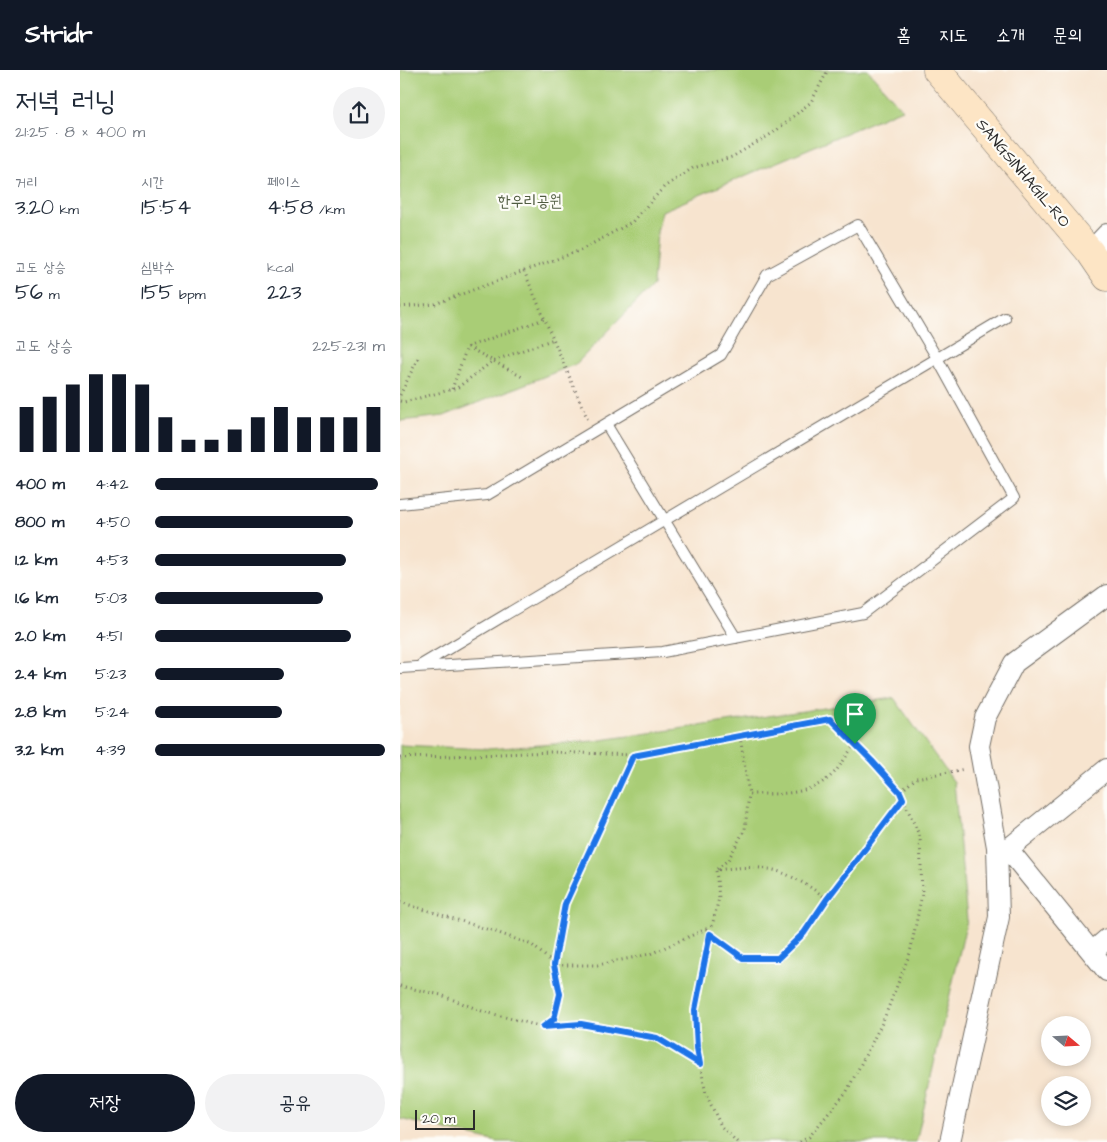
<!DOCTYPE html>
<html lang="ko">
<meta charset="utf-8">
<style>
body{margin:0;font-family:"Architects Daughter","Poor Story",sans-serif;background:#f2f2f3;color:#1f2937;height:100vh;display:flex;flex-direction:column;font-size:19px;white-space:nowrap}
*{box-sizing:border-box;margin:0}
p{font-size:16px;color:#747a83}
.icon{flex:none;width:28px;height:28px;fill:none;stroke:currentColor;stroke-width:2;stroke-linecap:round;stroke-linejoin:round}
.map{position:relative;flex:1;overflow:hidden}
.drawer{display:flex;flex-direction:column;background:#fff;width:400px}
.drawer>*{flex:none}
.needle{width:32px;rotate:109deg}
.buttons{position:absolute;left:641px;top:946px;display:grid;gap:10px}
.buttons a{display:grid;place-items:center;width:50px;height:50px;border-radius:50%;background:#fff;box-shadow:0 2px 8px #0003;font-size:25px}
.scale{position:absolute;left:15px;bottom:12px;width:60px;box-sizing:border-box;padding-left:5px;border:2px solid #2b2b2b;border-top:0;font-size:14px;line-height:18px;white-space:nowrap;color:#2b2b2b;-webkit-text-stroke:4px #fdfcf7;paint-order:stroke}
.pin{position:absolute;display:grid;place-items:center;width:42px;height:42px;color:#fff;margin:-51px -21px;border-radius:50% 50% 50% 0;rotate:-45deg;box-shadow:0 0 5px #0007}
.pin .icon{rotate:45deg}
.round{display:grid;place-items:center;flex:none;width:52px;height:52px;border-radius:26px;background:#f2f2f3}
.summary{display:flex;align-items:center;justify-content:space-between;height:85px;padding:0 15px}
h1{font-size:28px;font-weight:600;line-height:38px}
.metrics{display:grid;grid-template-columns:repeat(3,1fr);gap:8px;height:85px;padding:5px 15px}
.metrics div{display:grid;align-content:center}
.metrics b{font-size:21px;font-weight:600}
.metrics small{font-size:14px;font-weight:400}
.metrics p{font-size:14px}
.chart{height:140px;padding:10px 15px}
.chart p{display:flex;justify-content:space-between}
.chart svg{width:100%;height:90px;margin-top:5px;stroke:#111827;stroke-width:6}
.primary-button{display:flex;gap:10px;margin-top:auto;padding:10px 15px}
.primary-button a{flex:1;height:58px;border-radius:30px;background:#111827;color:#fff;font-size:20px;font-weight:600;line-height:58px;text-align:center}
.primary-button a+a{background:#f2f2f3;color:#1f2937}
ul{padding:0 15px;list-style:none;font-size:16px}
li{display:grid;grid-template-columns:80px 60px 1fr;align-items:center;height:38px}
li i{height:12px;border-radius:6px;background:#111827}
header{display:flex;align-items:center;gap:30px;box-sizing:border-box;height:70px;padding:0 25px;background:#111827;color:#fff}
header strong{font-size:24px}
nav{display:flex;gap:28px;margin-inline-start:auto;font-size:18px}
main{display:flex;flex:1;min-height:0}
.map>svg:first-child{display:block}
</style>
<header>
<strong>Stridr</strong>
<nav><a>홈</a><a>지도</a><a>소개</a><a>문의</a></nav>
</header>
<main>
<section class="drawer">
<div class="summary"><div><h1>저녁 러닝</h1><p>21:25 · 8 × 400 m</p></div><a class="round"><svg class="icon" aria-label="share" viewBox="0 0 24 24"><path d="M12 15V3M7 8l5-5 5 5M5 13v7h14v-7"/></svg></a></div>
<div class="metrics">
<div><p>거리</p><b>3.20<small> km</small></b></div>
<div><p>시간</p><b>15:54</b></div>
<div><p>페이스</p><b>4:58<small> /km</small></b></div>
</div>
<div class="metrics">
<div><p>고도 상승</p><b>56<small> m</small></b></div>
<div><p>심박수</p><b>155<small> bpm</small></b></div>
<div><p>kcal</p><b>223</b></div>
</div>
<div class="chart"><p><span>고도 상승</span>225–231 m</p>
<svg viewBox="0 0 160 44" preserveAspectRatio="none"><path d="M5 44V22M15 44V17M25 44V11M35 44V6M45 44V6M55 44V11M65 44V27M75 44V38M85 44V38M95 44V33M105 44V27M115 44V22M125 44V27M135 44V27M145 44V27M155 44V22"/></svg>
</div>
<ul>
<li><b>400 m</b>4:42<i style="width:97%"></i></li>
<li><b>800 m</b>4:50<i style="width:86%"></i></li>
<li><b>1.2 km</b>4:53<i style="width:83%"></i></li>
<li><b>1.6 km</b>5:03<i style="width:73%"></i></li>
<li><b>2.0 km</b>4:51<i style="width:85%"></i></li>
<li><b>2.4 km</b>5:23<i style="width:56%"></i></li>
<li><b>2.8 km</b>5:24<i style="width:55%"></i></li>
<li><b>3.2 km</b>4:39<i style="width:100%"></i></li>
</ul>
<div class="primary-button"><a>저장</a><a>공유</a></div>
</section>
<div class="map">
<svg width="707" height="1072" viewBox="0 0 707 1072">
<rect width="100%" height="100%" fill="#fdfcf7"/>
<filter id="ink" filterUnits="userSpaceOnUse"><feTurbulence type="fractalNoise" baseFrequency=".02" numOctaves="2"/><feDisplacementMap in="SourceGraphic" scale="10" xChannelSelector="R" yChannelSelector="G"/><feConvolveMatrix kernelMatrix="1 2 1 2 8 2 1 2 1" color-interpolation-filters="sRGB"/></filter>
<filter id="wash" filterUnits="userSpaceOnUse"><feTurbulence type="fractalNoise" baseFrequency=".0096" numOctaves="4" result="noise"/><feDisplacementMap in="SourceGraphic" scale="20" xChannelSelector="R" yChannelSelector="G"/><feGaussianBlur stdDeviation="1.12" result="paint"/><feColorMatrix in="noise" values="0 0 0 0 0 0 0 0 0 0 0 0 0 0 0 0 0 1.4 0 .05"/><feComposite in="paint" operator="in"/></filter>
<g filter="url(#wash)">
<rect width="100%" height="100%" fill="#f7e4cf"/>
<path fill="#a9cd76" stroke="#6a7c50" d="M0,0H468L502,39L262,141L257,162L253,215L176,294L44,346L0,351Z
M494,628L554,712L567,850L516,1072H98L0,1049V675L88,679L194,671Z"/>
</g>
<g filter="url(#ink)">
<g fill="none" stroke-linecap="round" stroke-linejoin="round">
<g stroke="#726c64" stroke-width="12">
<path id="lane" d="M206,354L336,568
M0,434L87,425L321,285L367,205L458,155L537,288L614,428L463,543L263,582L0,598
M21,595L605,248"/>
</g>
<g stroke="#726c64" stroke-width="22">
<path id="street" d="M690,182L707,164
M597,777L608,779L707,901
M608,779L707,699
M692,882L707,869
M550,1072L599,847L597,777L579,676L585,648L614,593L707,525"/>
</g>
<g stroke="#726c64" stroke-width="29">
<path id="secondary" d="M537,0L690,182L707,207"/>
</g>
<path stroke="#726c64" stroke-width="3" stroke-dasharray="1 4" stroke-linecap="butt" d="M124,201L188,350
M0,237L35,234L181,180L232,152L264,117L293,98L332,87L373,63L411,32L428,0
M68,277L124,308
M52,319L67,277L144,249
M0,325L19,286
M0,331L4,332L57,318L93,291L154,269
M340,666L349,724
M0,688L152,682L233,685
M317,799L328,790L345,759L349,724C380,724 411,726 434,703C442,694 448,683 455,674
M427,829C413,818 386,801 368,799C352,796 332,798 316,800L319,828L310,864L306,859L250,884L198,895H155L165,834L233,685L430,649L472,691L500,722
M0,832L96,862L132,875L146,887L155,895L160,924L154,949L143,956
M0,916L41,925L82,941L143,957L181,954L257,968L299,994
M337,1072L321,1056L306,1024L297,979L295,940L310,864L343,888H378L404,863L427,829L503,729
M400,1072L409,1067L447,1021L483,951L510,883L522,824L520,767L500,722L516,708L565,699"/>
<use href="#lane" stroke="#fff" stroke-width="10"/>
<use href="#street" stroke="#fff" stroke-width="20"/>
<use href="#secondary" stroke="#fde5c5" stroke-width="28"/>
</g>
</g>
<g fill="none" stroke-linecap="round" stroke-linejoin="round" filter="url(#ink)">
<g stroke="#fff" stroke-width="10">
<path id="route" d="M430,649L472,691L500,722L503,729L427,829L404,863L378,888H343L310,864L295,940L297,978L300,994L257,968L181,954L143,957L154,949L160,924L154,895L165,834L233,686Z"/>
</g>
<use href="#route" stroke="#1a73e8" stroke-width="6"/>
</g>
<g text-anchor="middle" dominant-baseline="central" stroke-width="4.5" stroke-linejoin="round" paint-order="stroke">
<g font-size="16" fill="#2b2b2b" stroke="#fdfcf7">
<text transform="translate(623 103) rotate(50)">SANGSINHAGIL-RO</text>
</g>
<g font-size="16" fill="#515c42" stroke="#fdfcf7">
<text x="130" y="131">한우리공원</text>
</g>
</g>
</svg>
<div class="buttons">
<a><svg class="needle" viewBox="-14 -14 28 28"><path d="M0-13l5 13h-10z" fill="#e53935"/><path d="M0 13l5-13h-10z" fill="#747a83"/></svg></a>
<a><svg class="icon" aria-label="layers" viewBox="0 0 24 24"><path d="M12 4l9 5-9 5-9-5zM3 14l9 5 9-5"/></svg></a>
</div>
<div class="scale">20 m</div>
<div class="pin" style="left:455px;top:674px;background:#1e9e55"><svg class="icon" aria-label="arrive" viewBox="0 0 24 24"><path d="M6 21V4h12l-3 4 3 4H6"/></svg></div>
</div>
</main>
